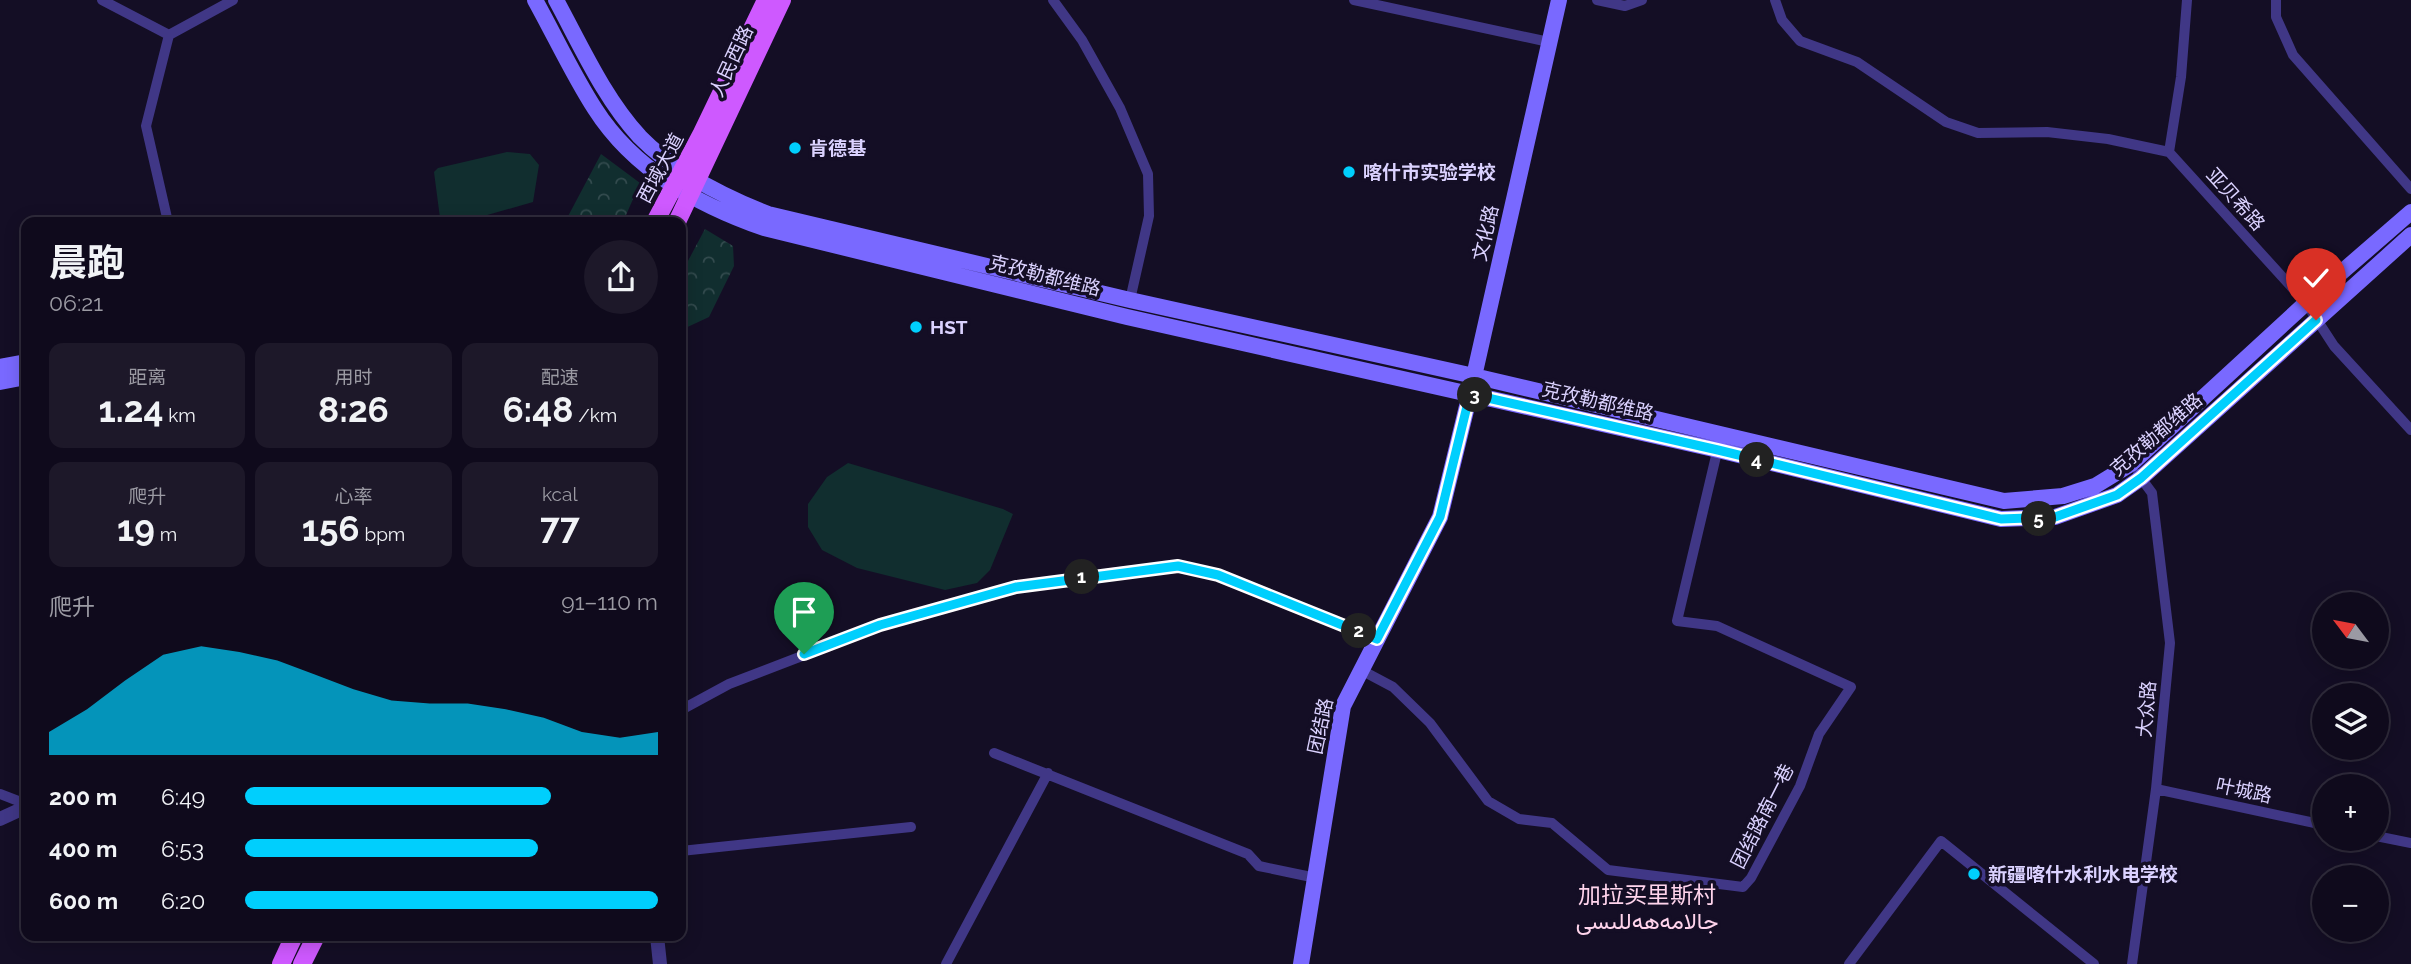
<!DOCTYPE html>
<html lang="zh">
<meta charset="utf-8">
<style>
body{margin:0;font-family:Raleway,Vazirmatn,"Noto Sans SC",sans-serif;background:#1d1829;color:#f1f3f6;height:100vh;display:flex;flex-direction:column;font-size:26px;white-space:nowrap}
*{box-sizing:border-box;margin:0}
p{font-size:23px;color:#9b9aa3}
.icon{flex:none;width:38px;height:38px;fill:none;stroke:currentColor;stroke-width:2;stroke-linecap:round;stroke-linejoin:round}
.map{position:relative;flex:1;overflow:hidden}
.side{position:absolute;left:21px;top:217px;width:665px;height:724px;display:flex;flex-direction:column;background:#0f0a1c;border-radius:14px;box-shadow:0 4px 18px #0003,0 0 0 2px #2f2b3b}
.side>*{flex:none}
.needle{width:46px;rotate:302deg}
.controls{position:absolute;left:2312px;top:592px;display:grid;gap:14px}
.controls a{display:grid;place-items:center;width:77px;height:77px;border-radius:50%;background:#0f0a1c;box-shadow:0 4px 18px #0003,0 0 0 2px #2f2b3b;font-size:35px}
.pin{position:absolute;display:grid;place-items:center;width:60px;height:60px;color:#fff;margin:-72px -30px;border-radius:50% 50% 50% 0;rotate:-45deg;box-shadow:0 0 7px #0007}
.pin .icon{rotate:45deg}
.km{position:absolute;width:35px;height:35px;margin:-18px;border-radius:50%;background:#222;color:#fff;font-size:19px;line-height:35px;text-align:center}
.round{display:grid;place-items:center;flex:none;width:74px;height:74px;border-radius:37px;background:#1d1829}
.summary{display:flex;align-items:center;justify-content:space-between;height:119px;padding:0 28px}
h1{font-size:38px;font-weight:700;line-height:52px}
.metrics{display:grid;grid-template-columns:repeat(3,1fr);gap:10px;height:119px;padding:7px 28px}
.metrics div{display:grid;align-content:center;border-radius:14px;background:#1d1829;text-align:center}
.metrics b{font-size:35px;font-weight:700}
.metrics small{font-size:19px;font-weight:400}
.metrics p{font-size:19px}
.chart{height:196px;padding:14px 28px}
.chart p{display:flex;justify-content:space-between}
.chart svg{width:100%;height:126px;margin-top:7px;fill:#00cffd;opacity:.7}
ul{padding:0 28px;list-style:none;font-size:23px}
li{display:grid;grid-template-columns:112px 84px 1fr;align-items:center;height:52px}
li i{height:18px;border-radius:9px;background:#00cffd}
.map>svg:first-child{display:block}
</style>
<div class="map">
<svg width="2411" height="964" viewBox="0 0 2411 964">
<defs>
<pattern id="park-crowns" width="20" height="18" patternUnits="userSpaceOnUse" patternTransform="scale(1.75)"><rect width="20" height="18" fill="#112e2f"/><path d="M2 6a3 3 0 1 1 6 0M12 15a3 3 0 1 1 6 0" fill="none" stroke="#334b4e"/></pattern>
</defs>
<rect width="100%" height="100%" fill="#140e25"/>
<path fill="url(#park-crowns)" d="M601,154L640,183L623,222H565Z
M705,229L733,246L734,266L709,317L681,330V274Z"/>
<path fill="#112e2f" d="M507,152L530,154L539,165L533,202L463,222H452L440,218L434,172L438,168Z
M848,463L1003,509L1013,514L990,570L977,583L945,590L857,568L822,550L808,527V504L827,477Z"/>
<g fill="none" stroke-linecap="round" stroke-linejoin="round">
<path stroke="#403786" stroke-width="10" d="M102,0L169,35L146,126L168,222
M1053,0L1082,40L1120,108L1148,174L1149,216L1130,300
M1354,0L1549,42
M1597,0L1625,6L1642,0
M1775,0L1782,20L1800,41L1857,62L1946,122L1978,133L2047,132L2108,139L2169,152
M2276,0V17L2293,55L2411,189
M169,35L233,0
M2169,152L2306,303L2334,346L2411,430
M2169,152L2181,77L2187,0
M1361,670L1393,687L1430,723L1488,801L1519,819L1552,823L1608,870L1743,887L1751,878L1800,786L1819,734L1851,687L1717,626L1677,621L1721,435
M681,710L729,684L880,626L1016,587L1119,572L1178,567L1218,575L1377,639
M994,753L1248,854L1259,866L1316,878
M2156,789L2324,825
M0,794L26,804
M2376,836L2411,843
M681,851L911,827
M946,964L1048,773
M1849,964L1941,841L2094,964
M2132,964L2156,789L2170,643L2152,493L2138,474"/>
<path stroke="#403786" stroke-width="14" d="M0,819L26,807
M657,936L660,964"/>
<path stroke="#7969ff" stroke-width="16" d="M535,0C555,36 573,75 595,109C634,170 698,205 764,228L1127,317L1718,450L2001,519L2055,517L2117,495L2141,478L2411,235
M556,0C581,46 604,98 640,137C673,171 725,197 768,214L1130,300L1474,376L2004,501L2063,496L2095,486L2131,464L2306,303L2411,212
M0,367L26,362
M0,382L26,377
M1301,964L1343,706L1440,517L1470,394L1559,0"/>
<path stroke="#ce59ff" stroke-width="18" d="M655,222L702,133L766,0
M677,222L782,0
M281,964L294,936
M302,964L316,936"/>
</g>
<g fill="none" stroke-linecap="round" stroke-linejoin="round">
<g stroke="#fff" stroke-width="14">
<path id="route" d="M804,654L880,625L1016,587L1178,566L1218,575L1377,639L1440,517L1470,394L1718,450L2001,519L2055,517L2117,495L2141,478L2316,320"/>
</g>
<use href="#route" stroke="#00cffd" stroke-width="9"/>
</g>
<g fill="#00cffd" stroke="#140e25" stroke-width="2.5">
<circle cx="795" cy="148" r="7"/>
<circle cx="1349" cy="172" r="7"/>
<circle cx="916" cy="327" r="7"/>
<circle cx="1974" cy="874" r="7"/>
</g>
<g text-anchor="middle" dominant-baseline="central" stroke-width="7" stroke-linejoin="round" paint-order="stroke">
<g font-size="19" fill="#dbd2ff" stroke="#140e25">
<text transform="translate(731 61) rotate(-65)">人民西路</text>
<text transform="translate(660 168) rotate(-62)">西域大道</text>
<text transform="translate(2236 199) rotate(48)">亚贝希路</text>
<text transform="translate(1485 233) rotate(-77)">文化路</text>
<text transform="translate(1045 275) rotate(14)">克孜勒都维路</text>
<text transform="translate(1598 401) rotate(13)">克孜勒都维路</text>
<text transform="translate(2156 434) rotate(-41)">克孜勒都维路</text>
<text transform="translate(2146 709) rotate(-85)">大众路</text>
<text transform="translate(1320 726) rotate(-78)">团结路</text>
<text transform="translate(2244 790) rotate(12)">叶城路</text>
<text transform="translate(1762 816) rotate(-63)">团结路南一巷</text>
</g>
<g font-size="19" font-weight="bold" fill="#dbd2ff" stroke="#140e25" text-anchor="start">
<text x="809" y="148">肯德基</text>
<text x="1363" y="172">喀什市实验学校</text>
<text x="930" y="327">HST</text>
<text x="1988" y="874">新疆喀什水利水电学校</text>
</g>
<g font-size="23" fill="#ffd4ec" stroke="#140e25">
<text x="1647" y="894">加拉买里斯村<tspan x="1647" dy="26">جالامەھەللىسى</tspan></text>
</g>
</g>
</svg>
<div class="controls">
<a><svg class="needle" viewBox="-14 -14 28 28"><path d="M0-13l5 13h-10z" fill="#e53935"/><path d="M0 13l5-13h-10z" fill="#9b9aa3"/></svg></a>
<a><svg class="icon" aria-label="layers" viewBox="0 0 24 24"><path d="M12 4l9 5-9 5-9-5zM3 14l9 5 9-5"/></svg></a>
<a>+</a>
<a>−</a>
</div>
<div class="pin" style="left:804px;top:654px;background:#1e9e55"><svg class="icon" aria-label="arrive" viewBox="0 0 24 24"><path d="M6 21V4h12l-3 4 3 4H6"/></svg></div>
<div class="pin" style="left:2316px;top:320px;background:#d93025"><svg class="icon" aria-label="check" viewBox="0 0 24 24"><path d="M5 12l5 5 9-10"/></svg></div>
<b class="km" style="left:1082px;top:577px">1</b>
<b class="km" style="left:1359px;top:631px">2</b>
<b class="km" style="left:1475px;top:395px">3</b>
<b class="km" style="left:1757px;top:460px">4</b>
<b class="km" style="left:2039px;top:519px">5</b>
<section class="side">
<div class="summary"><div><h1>晨跑</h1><p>06:21</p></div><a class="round"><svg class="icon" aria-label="share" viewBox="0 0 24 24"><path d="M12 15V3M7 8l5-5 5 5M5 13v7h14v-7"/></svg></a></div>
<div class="metrics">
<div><p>距离</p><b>1.24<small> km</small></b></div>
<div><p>用时</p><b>8:26</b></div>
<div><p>配速</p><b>6:48<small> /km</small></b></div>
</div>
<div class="metrics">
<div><p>爬升</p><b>19<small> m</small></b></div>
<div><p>心率</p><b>156<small> bpm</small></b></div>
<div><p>kcal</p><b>77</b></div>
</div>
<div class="chart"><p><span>爬升</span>91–110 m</p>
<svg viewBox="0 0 160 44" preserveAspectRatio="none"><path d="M0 44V36L10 28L20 18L30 9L40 6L50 8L60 11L70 16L80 21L90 25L100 26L110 26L120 28L130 31L140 36L150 38L160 36V44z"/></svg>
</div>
<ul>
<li><b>200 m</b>6:49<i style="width:74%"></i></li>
<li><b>400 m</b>6:53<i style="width:71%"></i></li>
<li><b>600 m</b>6:20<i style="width:100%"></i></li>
</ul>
</section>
</div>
